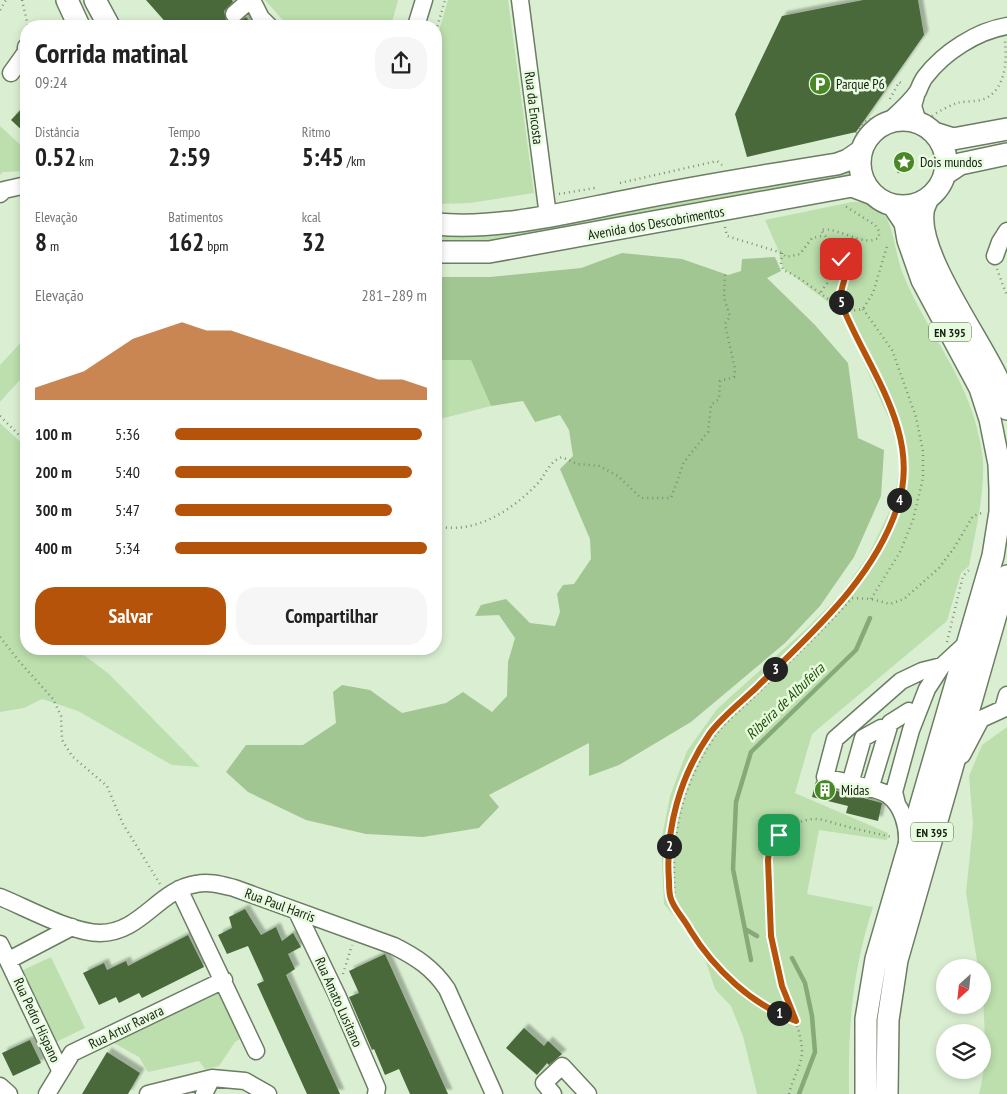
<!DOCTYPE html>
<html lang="pt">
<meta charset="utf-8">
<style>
body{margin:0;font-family:"PT Sans Narrow",sans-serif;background:#f6f6f6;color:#222;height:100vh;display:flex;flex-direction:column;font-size:19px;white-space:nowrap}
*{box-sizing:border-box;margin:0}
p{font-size:16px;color:#767676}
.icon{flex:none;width:28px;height:28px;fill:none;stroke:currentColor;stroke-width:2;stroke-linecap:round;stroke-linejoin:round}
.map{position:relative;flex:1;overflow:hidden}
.panel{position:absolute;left:20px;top:20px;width:422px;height:635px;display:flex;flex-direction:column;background:#fff;border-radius:20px;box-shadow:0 2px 8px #0003}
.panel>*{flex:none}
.needle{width:32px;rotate:207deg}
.tools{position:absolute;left:936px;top:959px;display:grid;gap:10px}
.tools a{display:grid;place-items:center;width:55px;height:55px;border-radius:50%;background:#fff;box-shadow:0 2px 8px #0003;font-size:25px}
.pin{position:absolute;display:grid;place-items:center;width:42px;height:42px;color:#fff;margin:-21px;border-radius:10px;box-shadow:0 2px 8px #0006}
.km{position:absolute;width:25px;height:25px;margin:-12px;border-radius:50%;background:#222;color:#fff;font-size:14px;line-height:25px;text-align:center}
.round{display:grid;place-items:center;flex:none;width:52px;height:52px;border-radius:20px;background:#f6f6f6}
.overview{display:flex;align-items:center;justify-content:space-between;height:85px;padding:0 15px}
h1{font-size:28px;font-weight:600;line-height:38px}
.metrics{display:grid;grid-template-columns:repeat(3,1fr);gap:8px;height:85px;padding:5px 15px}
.metrics div{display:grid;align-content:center}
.metrics b{font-size:25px;font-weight:600}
.metrics small{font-size:14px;font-weight:400}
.metrics p{font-size:14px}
.chart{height:140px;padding:10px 15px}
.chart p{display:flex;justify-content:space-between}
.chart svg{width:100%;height:90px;margin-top:5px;fill:#b45309;opacity:.7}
.button{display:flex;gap:10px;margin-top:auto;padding:10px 15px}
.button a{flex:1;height:58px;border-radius:20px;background:#b45309;color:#fff;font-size:20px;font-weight:600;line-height:58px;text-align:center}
.button a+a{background:#f6f6f6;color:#222}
ul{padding:0 15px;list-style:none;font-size:16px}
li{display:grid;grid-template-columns:80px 60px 1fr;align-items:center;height:38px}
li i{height:12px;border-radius:6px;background:#b45309}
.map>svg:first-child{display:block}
</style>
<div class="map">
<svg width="1007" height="1094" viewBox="0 0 1007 1094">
<defs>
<filter id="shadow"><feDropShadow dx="4.5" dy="-4.5" stdDeviation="1" flood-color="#0004"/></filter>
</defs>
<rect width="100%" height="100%" fill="#daefd2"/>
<path fill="#bcdfad" d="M265,0H398L391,26H288Z
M448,0H508L534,193L470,203L436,204V41Z
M0,126L26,150V171L3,172L0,175Z
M854,168L855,178L484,243L436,244V235H483L576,220Z
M852,202C866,202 876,204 885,216C894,228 896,258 903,274C929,338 972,380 982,453C987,484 975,534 969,566L961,573L947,621L812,734L795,793L888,833L887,840L819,830L807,894L873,907C852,972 848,1026 849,1094H757L743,1036L731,1006L715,989L706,962L692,937L664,904L661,842L670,796L687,751L717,709L806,629L841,594L869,554L894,502L901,459L893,428L841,312L783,268L777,247L765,220Z
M26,337V373L0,402V365Z
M436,360H471L491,406L436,420Z
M0,423L26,447V649H76L109,674L200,767L172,765L78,711L42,699L24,708L0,712Z
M1007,727V1094H979C990,1054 982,1009 982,968L978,967L966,893L973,824L969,776L982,745Z
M51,957L85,1028L54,1043L19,972Z
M220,990L243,1037L235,1042L219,1066L205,1069L199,1061L148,1072L139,1057L112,1042Z"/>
<path fill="#a1c692" d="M622,253L682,259L728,275L741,271L742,259L775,257L781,271L767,278L815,325L848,363L858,438L884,450L881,496L854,557L820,606L785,643L691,722L619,765L589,776V743L489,795L499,807L479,828L423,837L366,834L306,820L248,792L226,772L246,745H303L336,723L333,692L342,685L370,690L402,713L446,703L463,692L492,712L507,696L508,662L515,638L499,615L475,616L481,605L506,599L530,623L555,626L560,612L557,594L563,585L574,584L591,559L590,539L560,469L573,456L569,430L560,415L535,422L523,401L491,406L471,360H436V277H490L581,268Z"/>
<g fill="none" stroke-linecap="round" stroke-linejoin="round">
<path stroke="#86aa77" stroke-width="4.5" d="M745,929L757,936
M792,958L805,983L812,1016L815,1052L799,1094
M751,960L733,869L736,802L751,752L856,650L870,618"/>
</g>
<path fill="#49693a" filter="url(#shadow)" d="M146,0H232L233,2L224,11L226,20L235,24L246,17L254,26H169Z
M863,0H918L924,35L856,132L747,157L735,114L782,16Z
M26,104V134L11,120Z
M816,781L822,787L882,803L878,821L846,813L848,806L812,797Z
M245,909L261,935L276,927L282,941L293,933L301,947L288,954L295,969L286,975L340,1094H307L257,984L264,981L248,946L227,954L218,935L232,928L229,917Z
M188,935L204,967L142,998L139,993L119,1003L116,997L99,1005L83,973L104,963L107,970L126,961L128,966Z
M385,954L448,1094H410L399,1069L385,1075L374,1049L372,1050L349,997L359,993L349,971Z
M524,1028L544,1046L548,1041L562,1054L549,1065L547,1063L537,1075L506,1048Z
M30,1040L41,1063L13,1076L2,1053Z
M107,1052L140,1073L128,1094H82Z"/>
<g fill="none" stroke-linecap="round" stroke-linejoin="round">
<g stroke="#6b7d63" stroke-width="19">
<path id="minor" d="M252,0L261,18L269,26
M520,0L548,216
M234,14L250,0
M416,26L424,0
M11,73L26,52V47
M917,92L913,106L918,122
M888,122C898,113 910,103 918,91C920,86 922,81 925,77C944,52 977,31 1007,26
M0,194L4,190L26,185
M995,256L1000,242L1007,231
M962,755L981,719L1003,709L1007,695
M850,784L863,738L881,728
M870,789L890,723L909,711
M897,804L894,792L911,730L927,689L942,666
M907,843C908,826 902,805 888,795C879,788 838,781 825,777L835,739L901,681L922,671L942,666L967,643
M179,889L256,1051
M0,897C27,908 72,933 100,933C141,933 158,890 196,884C209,881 222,885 234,888L394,946C416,957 433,968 447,989L494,1094
M297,912L337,995L377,1088L376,1094
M0,944L60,1070
M9,960L72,927
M0,1086L9,1094
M47,1094L72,1053L224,980
M148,1094L212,1078L245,1081L268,1094
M204,1094L212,1078
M553,1094L544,1083L562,1066L588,1094"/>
</g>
<g stroke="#6b7d63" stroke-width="24">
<path id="major" d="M67,0L79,26
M95,0L109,26
M860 163a43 43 0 1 1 86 0a43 43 0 1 1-86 0Z
M934,133L953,139L1007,129
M945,174L960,164L1007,154
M928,198C926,203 923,208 923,213C918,256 979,338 998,380C1002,389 1004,399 1007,409
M436,224C501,230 568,212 631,200C700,186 768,175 837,164L848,160L861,151
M436,252H489L852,186L873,194
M866,1094V1019L876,959L993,556L1000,512V489L999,464L990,419L980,388L922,280L908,240L905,223L893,205
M887,1094L888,1020L897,960L1007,576"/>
</g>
<path stroke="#7f8e7a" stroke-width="2.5" stroke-dasharray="1 4" stroke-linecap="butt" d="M22,0L28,26
M0,10L6,0
M436,31L445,0
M890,99L899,82L904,85
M932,116C939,111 949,106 957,103C965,101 976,102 984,99C1006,90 1007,60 1005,41
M856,133L863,123L874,117
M861,134L874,123
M898,173L906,157
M620,183L717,161L722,165
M559,194L595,188
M725,227L727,236L782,253L786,257L800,254L812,238L822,236
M782,253L781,264L783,270C806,279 822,298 844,308C850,312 857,310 863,309L873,293L888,243
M997,269L1007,296
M821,292L827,283L831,245
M863,309L892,350L916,417L923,451V478L913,520L900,552L871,599
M0,416L26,442
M436,526C475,535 513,510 539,482C547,472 549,462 562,457L577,464L599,466L618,476L641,498H671L684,462L708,432L711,405L719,399L720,381L734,377L735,369L725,324L730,316L724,298L725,274
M0,637L19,661L53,699L61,716L62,740L72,756L107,786L123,824L160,884
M947,642L963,576L970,569
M675,903C671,838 678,792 715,736C725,722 741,710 753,698C786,665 821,633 852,598L871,599L890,604L904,599L939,568L954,548L973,516L982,513
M343,974L352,945
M796,1021L785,1017L750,994L712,961L671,900L667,862L671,828L678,797L694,761L711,732L832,612L882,541L898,505L905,475L904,451L895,419L840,301L846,275L837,252L821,230C838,226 866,249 879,237V231L875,225L845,206
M789,1094C792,1079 802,1066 802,1051C801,1026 788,1008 782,985C774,956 759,878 769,850C776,833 796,820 814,819C822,819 830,822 837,824C855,829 874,833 892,837"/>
<use href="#minor" stroke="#fff" stroke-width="16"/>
<use href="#major" stroke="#fff" stroke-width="21"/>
</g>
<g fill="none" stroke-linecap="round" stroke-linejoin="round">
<g stroke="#fff" stroke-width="10">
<path id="route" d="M779,835L769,850L768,860L771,936L782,986L796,1021C752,1005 714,969 690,930C685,920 674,909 671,899C669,894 669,886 669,881C665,829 680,776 710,733C722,717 741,702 756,688C810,634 874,580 898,505C922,432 866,367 841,303C838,294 844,285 845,276C846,272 842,264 841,259"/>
</g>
<use href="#route" stroke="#b45309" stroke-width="6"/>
</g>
<defs>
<g id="parking-disc" transform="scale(1.125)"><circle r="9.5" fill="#498727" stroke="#e7fcdf"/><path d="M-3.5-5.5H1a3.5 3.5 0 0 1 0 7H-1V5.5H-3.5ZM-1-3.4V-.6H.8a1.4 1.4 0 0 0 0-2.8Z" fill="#fff"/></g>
<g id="sight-disc" transform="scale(1.125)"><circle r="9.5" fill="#498727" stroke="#e7fcdf"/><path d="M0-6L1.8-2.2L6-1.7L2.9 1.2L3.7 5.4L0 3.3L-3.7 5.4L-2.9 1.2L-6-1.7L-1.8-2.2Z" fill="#fff"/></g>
<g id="building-disc" transform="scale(1.125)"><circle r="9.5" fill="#498727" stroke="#e7fcdf"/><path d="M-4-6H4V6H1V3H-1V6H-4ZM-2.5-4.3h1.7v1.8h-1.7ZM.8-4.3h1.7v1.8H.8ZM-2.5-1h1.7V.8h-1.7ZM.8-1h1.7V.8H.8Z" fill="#fff"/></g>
</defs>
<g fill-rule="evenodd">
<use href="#parking-disc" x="820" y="84"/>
<use href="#sight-disc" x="904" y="162"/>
<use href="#building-disc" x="825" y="790"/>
</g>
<g text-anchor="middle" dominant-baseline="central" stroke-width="5" stroke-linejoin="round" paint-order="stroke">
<g fill="#e7fcdf" stroke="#556151" stroke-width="1">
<rect x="929" y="322.5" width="42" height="19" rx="4"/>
<rect x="911" y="822.5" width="42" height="19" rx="4"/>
</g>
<g font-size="12" font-weight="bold" fill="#171e14">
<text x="950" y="332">EN 395</text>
<text x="932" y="832">EN 395</text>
</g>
<g font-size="14" fill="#171e14" stroke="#e7fcdf" text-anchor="start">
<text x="836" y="84">Parque P6</text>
<text x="920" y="162">Dois mundos</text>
<text x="841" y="790">Midas</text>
</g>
<g font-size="14" fill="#171e14" stroke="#e7fcdf">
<text transform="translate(534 108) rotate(83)">Rua da Encosta</text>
<text transform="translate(656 223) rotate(-10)">Avenida dos Descobrimentos</text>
<text transform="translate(280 905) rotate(20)">Rua Paul Harris</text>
<text transform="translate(339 1002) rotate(66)">Rua Amato Lusitano</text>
<text transform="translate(37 1020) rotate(65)">Rua Pedro Hispano</text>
<text transform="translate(126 1027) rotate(-26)">Rua Artur Ravara</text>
</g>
<g font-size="15" font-style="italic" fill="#234f04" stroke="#e7fcdf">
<text transform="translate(785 701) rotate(-44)">Ribeira de Albufeira</text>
</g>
</g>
</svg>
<div class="tools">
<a><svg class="needle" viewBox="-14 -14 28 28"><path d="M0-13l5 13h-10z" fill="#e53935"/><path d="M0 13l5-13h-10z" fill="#767676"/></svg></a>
<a><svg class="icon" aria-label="layers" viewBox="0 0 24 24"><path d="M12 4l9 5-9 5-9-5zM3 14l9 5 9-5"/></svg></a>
</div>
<div class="pin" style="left:779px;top:835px;background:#1e9e55"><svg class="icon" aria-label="arrive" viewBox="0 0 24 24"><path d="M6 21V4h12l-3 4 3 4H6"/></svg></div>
<div class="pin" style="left:841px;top:259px;background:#d93025"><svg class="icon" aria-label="check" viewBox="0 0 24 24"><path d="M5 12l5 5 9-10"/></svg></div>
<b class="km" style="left:779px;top:1013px">1</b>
<b class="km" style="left:669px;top:846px">2</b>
<b class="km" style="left:775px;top:669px">3</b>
<b class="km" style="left:899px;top:500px">4</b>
<b class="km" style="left:841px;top:302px">5</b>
<section class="panel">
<div class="overview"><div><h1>Corrida matinal</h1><p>09:24</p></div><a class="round"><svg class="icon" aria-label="share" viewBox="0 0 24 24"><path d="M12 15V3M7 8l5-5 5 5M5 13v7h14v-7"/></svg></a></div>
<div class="metrics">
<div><p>Distância</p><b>0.52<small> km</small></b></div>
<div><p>Tempo</p><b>2:59</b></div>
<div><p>Ritmo</p><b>5:45<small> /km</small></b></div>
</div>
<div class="metrics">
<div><p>Elevação</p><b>8<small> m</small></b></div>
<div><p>Batimentos</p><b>162<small> bpm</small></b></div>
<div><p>kcal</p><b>32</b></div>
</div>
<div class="chart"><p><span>Elevação</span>281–289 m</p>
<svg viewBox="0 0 160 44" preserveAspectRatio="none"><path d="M0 44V38L10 34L20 30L30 22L40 14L50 10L60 6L70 10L80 10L90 14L100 18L110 22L120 26L130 30L140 34L150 34L160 38V44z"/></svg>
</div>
<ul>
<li><b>100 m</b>5:36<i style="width:98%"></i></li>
<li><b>200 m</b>5:40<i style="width:94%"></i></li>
<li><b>300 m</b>5:47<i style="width:86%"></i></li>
<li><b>400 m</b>5:34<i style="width:100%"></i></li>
</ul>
<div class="button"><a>Salvar</a><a>Compartilhar</a></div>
</section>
</div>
